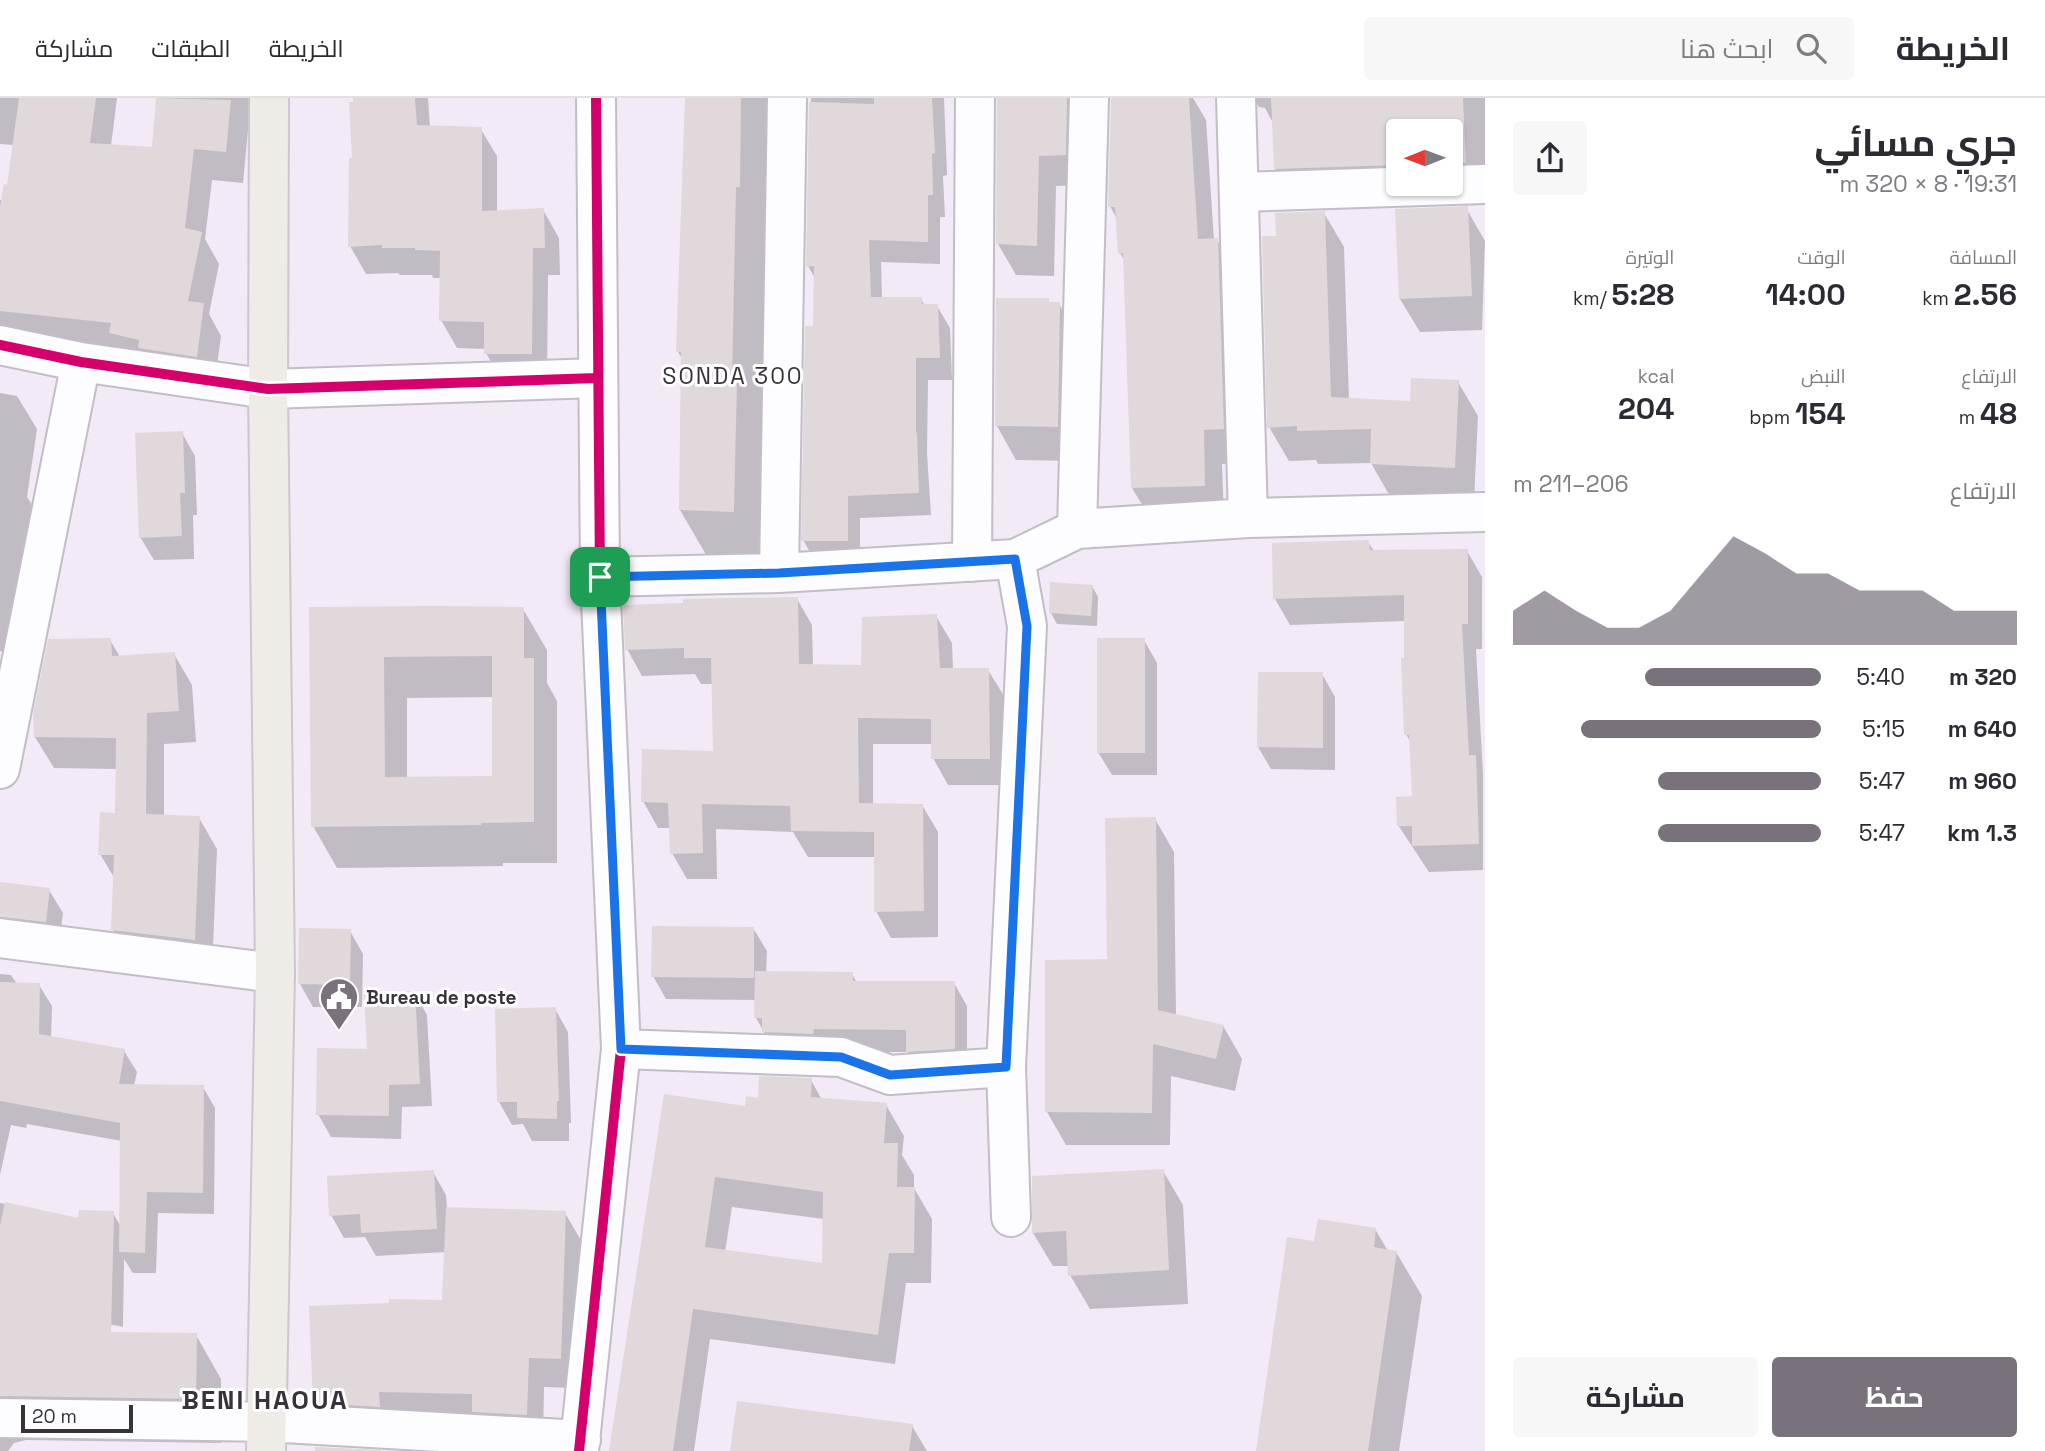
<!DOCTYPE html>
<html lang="ar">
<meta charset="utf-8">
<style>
body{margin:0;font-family:"Space Grotesk",Cairo,sans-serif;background:#f7f7f7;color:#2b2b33;direction:rtl;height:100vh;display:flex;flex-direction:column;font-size:26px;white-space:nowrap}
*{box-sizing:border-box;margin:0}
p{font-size:23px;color:#7c7c81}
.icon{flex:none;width:38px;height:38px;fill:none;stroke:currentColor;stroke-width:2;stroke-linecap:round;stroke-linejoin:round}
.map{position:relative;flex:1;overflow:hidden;direction:ltr}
.side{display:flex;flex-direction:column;background:#fff;width:560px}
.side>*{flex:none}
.needle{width:46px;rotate:269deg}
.fabs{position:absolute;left:1386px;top:21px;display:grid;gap:14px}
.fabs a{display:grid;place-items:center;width:77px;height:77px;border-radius:7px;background:#fff;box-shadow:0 2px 5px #0004;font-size:35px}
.scale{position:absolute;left:21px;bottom:18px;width:112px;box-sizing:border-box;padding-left:7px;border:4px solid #38323b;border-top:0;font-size:19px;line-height:24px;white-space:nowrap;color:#38323b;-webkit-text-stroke:5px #fff;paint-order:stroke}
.pin{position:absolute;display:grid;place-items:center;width:60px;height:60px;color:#fff;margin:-30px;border-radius:14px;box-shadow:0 4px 10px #0006}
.round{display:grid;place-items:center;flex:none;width:74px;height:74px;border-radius:7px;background:#f7f7f7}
.head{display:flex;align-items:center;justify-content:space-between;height:119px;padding:0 28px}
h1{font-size:38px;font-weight:700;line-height:52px}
.stats{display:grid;grid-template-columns:repeat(3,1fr);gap:10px;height:119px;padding:7px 28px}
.stats div{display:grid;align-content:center}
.stats b{font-size:30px;font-weight:700}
.stats small{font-size:19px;font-weight:400}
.stats p{font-size:19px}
.chart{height:196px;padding:14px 28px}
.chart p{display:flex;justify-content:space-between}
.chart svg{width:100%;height:126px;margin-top:7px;fill:#79727c;opacity:.7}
.action{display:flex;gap:14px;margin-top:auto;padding:14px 28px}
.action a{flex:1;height:80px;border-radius:7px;background:#79727c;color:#fff;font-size:28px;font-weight:700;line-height:80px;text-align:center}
.action a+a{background:#f7f7f7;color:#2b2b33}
ul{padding:0 28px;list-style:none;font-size:23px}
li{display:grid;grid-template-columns:112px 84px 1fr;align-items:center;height:52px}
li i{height:18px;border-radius:9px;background:#79727c}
header{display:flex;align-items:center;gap:42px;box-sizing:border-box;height:98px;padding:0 35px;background:#fff;border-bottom:2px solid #e1e1e2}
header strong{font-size:33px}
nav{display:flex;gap:38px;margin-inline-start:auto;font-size:24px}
.search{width:490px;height:63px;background:#f7f7f7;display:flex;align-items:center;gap:18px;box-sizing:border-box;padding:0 24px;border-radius:7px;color:#7c7c81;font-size:26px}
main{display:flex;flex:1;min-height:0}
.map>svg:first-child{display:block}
</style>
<header>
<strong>الخريطة</strong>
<div class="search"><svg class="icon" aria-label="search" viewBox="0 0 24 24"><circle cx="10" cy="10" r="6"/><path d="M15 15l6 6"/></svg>ابحث هنا</div>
<nav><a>الخريطة</a><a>الطبقات</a><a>مشاركة</a></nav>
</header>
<main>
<section class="side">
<div class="head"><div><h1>جري مسائي</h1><p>19:31 · 8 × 320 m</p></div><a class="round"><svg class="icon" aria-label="share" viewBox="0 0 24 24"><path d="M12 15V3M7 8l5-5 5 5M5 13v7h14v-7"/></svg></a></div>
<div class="stats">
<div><p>المسافة</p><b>2.56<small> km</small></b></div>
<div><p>الوقت</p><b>14:00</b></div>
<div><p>الوتيرة</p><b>5:28<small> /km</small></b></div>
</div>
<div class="stats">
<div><p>الارتفاع</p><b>48<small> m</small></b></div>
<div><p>النبض</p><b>154<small> bpm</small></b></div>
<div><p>kcal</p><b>204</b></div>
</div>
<div class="chart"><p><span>الارتفاع</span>206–211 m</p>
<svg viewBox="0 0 160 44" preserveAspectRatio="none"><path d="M0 44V32L10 25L20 32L30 38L40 38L50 32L60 19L70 6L80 12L90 19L100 19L110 25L120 25L130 25L140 32L150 32L160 32V44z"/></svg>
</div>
<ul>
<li><b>320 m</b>5:40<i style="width:57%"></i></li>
<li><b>640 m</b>5:15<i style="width:78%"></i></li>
<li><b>960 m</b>5:47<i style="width:53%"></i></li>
<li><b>1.3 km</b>5:47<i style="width:53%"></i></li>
</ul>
<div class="action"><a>حفظ</a><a>مشاركة</a></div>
</section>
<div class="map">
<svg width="1485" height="1353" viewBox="0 0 1485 1353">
<rect width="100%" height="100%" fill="#f2eaf6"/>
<path fill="#0003" fill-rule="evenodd" d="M0,0H117L111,48L153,51L158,0H251L243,85L212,82L205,141L219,166L209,216L221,238L214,289L0,238V102H3L9,89L14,47L0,46Z
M354,0H428L430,29L480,30L497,58V114L543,112L559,140L560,177H548L547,283H502L486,255V251L457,250L441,222L442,180H433L432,177H400L398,175L366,176L350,148Z
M686,0H777L768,473L715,472L680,412L683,262L678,254Z
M811,0H944L947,77L943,78L945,119H940V166L881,164L882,201H921L925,208H937L950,230L952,282H928L927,355L931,417L860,420V465L816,464L803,442L816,182L808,168Z
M999,0H1079L1083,87L1056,88L1054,178L1016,177L998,146Z
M1113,0H1193L1206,22L1214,142H1217L1237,176L1242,365L1222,366L1224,421L1152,423L1132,390L1125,164L1120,155L1118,123L1110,108Z
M1254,0H1485V94L1292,100L1275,70L1273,25L1265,10L1259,9ZM1398,33H1451V86H1398Z
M1466,110L1485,143L1482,232L1420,234L1400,201Z
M1324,115L1344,149L1349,302L1411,305L1458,284L1478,318L1474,403L1391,400L1371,365L1318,366L1316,362L1289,363L1269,329L1278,140Z
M997,202H1048L1050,206H1059L1079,240L1077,363L1016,362L997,328Z
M0,295L17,298L37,331L27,399L31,405V476L12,555L0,553Z
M182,335L195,358L197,417H193L194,461L154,462L140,439Z
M1368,444L1374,453H1467L1482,479V551H1476L1483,675V772L1429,774L1398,727L1414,700L1412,647L1406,636L1405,523L1290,527L1275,501Z
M1092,488L1098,499L1097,528L1057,526L1051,515Z
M797,501L812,527L813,568L862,569L936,518L952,545L953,572H988L1004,598V687H948L933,660V646H873V707H922L938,734V839L891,840L876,813V759H808L793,734L716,731L717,781H687L672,755L671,730H658L643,703L714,655L713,586H701L695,576L642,578L627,551Z
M311,511H523L547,552V585L557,603V765H503V768L337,770L313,728ZM494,599V680L407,681V600Z
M110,542L120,559L174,556L192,587L196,644L164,646V719L199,720L217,751L212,873L131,863L113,832L115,781L100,756L117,717V671L54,670L35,639Z
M1144,542L1157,565V677H1112L1098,654Z
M1322,576L1335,599V672L1271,671L1258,649Z
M1155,721L1174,754L1176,918L1223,928L1242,961L1235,993L1171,978L1170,1047H1066L1047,1014L1109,863Z
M0,786L49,792L63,815L59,846L0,834Z
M753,830L767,853L766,875L852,876L857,885H954L967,908V973L921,976L908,954H826L777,957L756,920V902L666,901L653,878Z
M350,833L363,856L362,909H313L300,886Z
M0,876L11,877L17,886L39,887L52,908L51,940L124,953L137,974L134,988L203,989L215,1010L214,1116L158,1115L156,1175H133L124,1161L123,1229L0,1204V1105L80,1122L113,1115L121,1129L122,1043L27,1026L26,1030L11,1027L0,1077Z
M414,894L427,917L432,1008L402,1009L401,1041L331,1039L318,1016Z
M555,911L568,934L571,1025H569V1043H532L523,1026L512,1027L499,1004Z
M811,982L822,1002L886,1007L904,1038L902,1057L914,1077V1090L932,1121L931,1185H906L895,1266L710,1241L694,1353H611L665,998L746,1010ZM732,1109L824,1121L823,1167L725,1154Z
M1163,1073L1183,1107L1188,1206L1090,1211L1070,1177V1168H1053L1033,1135Z
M433,1074L446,1097L447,1110L565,1115L582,1144L577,1290L544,1289L543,1346L332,1334L315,1304L444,1204L446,1154L376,1158L365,1139L344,1140L331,1117Z
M1375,1131L1388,1153L1396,1154L1422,1198L1399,1353H1258L1316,1145Z
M0,1234L196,1237L221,1281V1345L26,1342L14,1345L8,1353H0Z
M912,1328L927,1353H732Z"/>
<path fill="#e0d8da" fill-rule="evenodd" d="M19,0H96L90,45L152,49L156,0L231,2L226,54L194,51L185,130L202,134L188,203L204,205L197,259L138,250L139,242L109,235L111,225L0,213V109L4,86L7,87Z
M353,0H415L417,27L482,29V113L544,110L545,150H533L532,256H484V224L439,223L440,153L415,152V150H382V147L348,149L349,60H352L349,4H353Z
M685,0H741L740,89H736L732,283H737L734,414L679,412L681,254H676Z
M874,0H932L935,55L932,56L933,97H928V144L869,142L871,199H922V206H938L940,260H916V335L917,334L919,395L848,398V443H801L805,228H813L814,168L806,169L809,4L874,6Z
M997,0H1067L1066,57L1039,58L1037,148L996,146Z
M1111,0H1189L1198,141L1218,140L1224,331L1204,332L1205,388L1131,390L1123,155L1118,156L1115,109H1108Z
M1271,0H1463L1466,65H1451V33H1398V67L1274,71Z
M1468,108L1472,198L1399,201L1395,111Z
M1325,113L1331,299L1410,303L1411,280L1459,282L1455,370L1370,366L1371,331L1297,333V328L1267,330L1262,138H1276L1275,115Z
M996,200H1049V204H1060L1058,329L995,328Z
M183,333L185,395H180L182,438L139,440L135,335Z
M1369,442L1370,452L1468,451V526H1462L1469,657H1476L1479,746L1412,748V728H1397L1396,699L1412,698L1409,637H1404L1401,560H1404V497L1273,501L1272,445Z
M1050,484L1093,487L1091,518L1049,515Z
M798,499L799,566L861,567L862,519L937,516L940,570H989L990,661H931V621L858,620L859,705L923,706L924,813L874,814V734L791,733L790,708L702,706L703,755L670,756L668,705L641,704L642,651L713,653L711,560H684V550L625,552L623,507L683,505V501Z
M438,508L524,509V560H534V724L481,725V727L311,729L309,509ZM492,558V678L385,679L384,559Z
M111,540L112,558L175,554L179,613L147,615L146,716L200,718L195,842L111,832L114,757H98L100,714L115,715L116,640L34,639L33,616L48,541Z
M1097,540H1145V655H1097Z
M1258,574H1323V650L1257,649Z
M1156,719L1158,912L1224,927L1216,961L1153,946L1152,1015L1045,1014V862L1107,861L1105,720Z
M0,784L50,790L46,824L0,819Z
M652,828L754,829V880L651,879Z
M299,830L351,831L350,887L298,886Z
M755,873L853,874V883H955V951L906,954V932L814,931L813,936L762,934V920H754Z
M0,884L40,885L39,936L125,951L119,986L204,987L203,1095L147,1094L145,1155L119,1154L120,1025L0,1003Z
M415,893L420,986L389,987V1018L316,1017L317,950L367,951L364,895Z
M556,909L559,1003H557V1021L517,1020V1004H497L495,911Z
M759,978L812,980L811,999L887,1005L884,1045H898L897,1089H915L914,1155H889L878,1237L693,1211L673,1353H609L664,996L745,1008L746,998L758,1000ZM715,1079L823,1094L822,1165L705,1149Z
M1164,1071L1169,1172L1068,1178L1066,1133L1032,1135V1078Z
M434,1072L437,1131L361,1135L360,1116L329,1118L327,1078Z
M5,1104L78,1120L79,1112L114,1113L111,1234L197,1235L196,1301L0,1298V1128Z
M446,1109L566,1113L561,1261L529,1260L527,1317L472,1314V1296L379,1294L380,1309L313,1305L309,1208L389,1205V1201L442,1202Z
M1318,1121L1376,1130L1374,1149L1397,1153L1368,1353H1256L1287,1139L1314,1143Z
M737,1303L913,1326L909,1353H730Z
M315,1349L381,1352V1353H315Z"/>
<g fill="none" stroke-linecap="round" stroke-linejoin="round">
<g stroke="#c3bdc7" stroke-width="42">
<path id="minor" d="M1236,0L1248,420
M1239,94L1485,86
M0,247L81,264L268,291L597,280
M1077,431L1089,0
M972,464L975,0
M779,475L787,0
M600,479L779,475L1015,461L1077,431L1248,420L1485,414
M0,671L81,264
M0,840L275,875
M621,951L841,959L890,977L1006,969L1027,528L1015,461
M1006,969L1011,1119
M0,1320L266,1324L581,1342
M579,1353L621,951L600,479L596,0"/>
</g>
<g stroke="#cbc7cd" stroke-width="42">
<path id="major" d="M266,1353L275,875L268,291L269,0"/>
</g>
<use href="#minor" stroke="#fdfcfe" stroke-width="38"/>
<use href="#major" stroke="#efece8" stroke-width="38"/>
<g stroke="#fff" stroke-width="15">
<path id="cycleway" d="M0,247L81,264L268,291L597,280
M621,951L841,959L890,977L1006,969L1027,528L1015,461
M579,1353L621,951L600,479L596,0"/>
</g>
<use href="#cycleway" stroke="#d6006c" stroke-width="10"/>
</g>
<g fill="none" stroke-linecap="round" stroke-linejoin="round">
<g stroke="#fff" stroke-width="14">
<path id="route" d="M1015,461L1027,528L1006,969L890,977L841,959L621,951L600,479L779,475Z"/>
</g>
<use href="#route" stroke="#1a73e8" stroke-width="9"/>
</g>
<defs>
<g id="civic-pin" transform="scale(2.0125)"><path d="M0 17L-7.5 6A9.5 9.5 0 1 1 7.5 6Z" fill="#79727c" stroke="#fff"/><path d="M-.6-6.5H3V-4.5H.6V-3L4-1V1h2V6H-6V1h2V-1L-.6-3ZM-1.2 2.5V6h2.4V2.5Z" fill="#fff"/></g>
</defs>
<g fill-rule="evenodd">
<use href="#civic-pin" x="339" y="899"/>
</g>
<g text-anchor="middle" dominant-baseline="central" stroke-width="6" stroke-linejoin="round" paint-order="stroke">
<g font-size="19" font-weight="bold" fill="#38323b" stroke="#fff" text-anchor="start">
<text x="366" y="899">Bureau de poste</text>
</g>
<g font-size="23" letter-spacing="2" fill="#38323b" stroke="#fff">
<text x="733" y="278">SONDA 300</text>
</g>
<g font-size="26" font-weight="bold" letter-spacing="2" fill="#38323b" stroke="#fff">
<text x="265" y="1302">BENI HAOUA</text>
</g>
</g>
</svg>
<div class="fabs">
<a><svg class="needle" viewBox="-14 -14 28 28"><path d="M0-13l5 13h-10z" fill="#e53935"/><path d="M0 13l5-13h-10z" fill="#7c7c81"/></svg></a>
</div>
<div class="scale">20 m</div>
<div class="pin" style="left:600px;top:479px;background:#1e9e55"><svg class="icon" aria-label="arrive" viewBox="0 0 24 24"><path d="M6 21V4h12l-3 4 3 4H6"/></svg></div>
</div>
</main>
